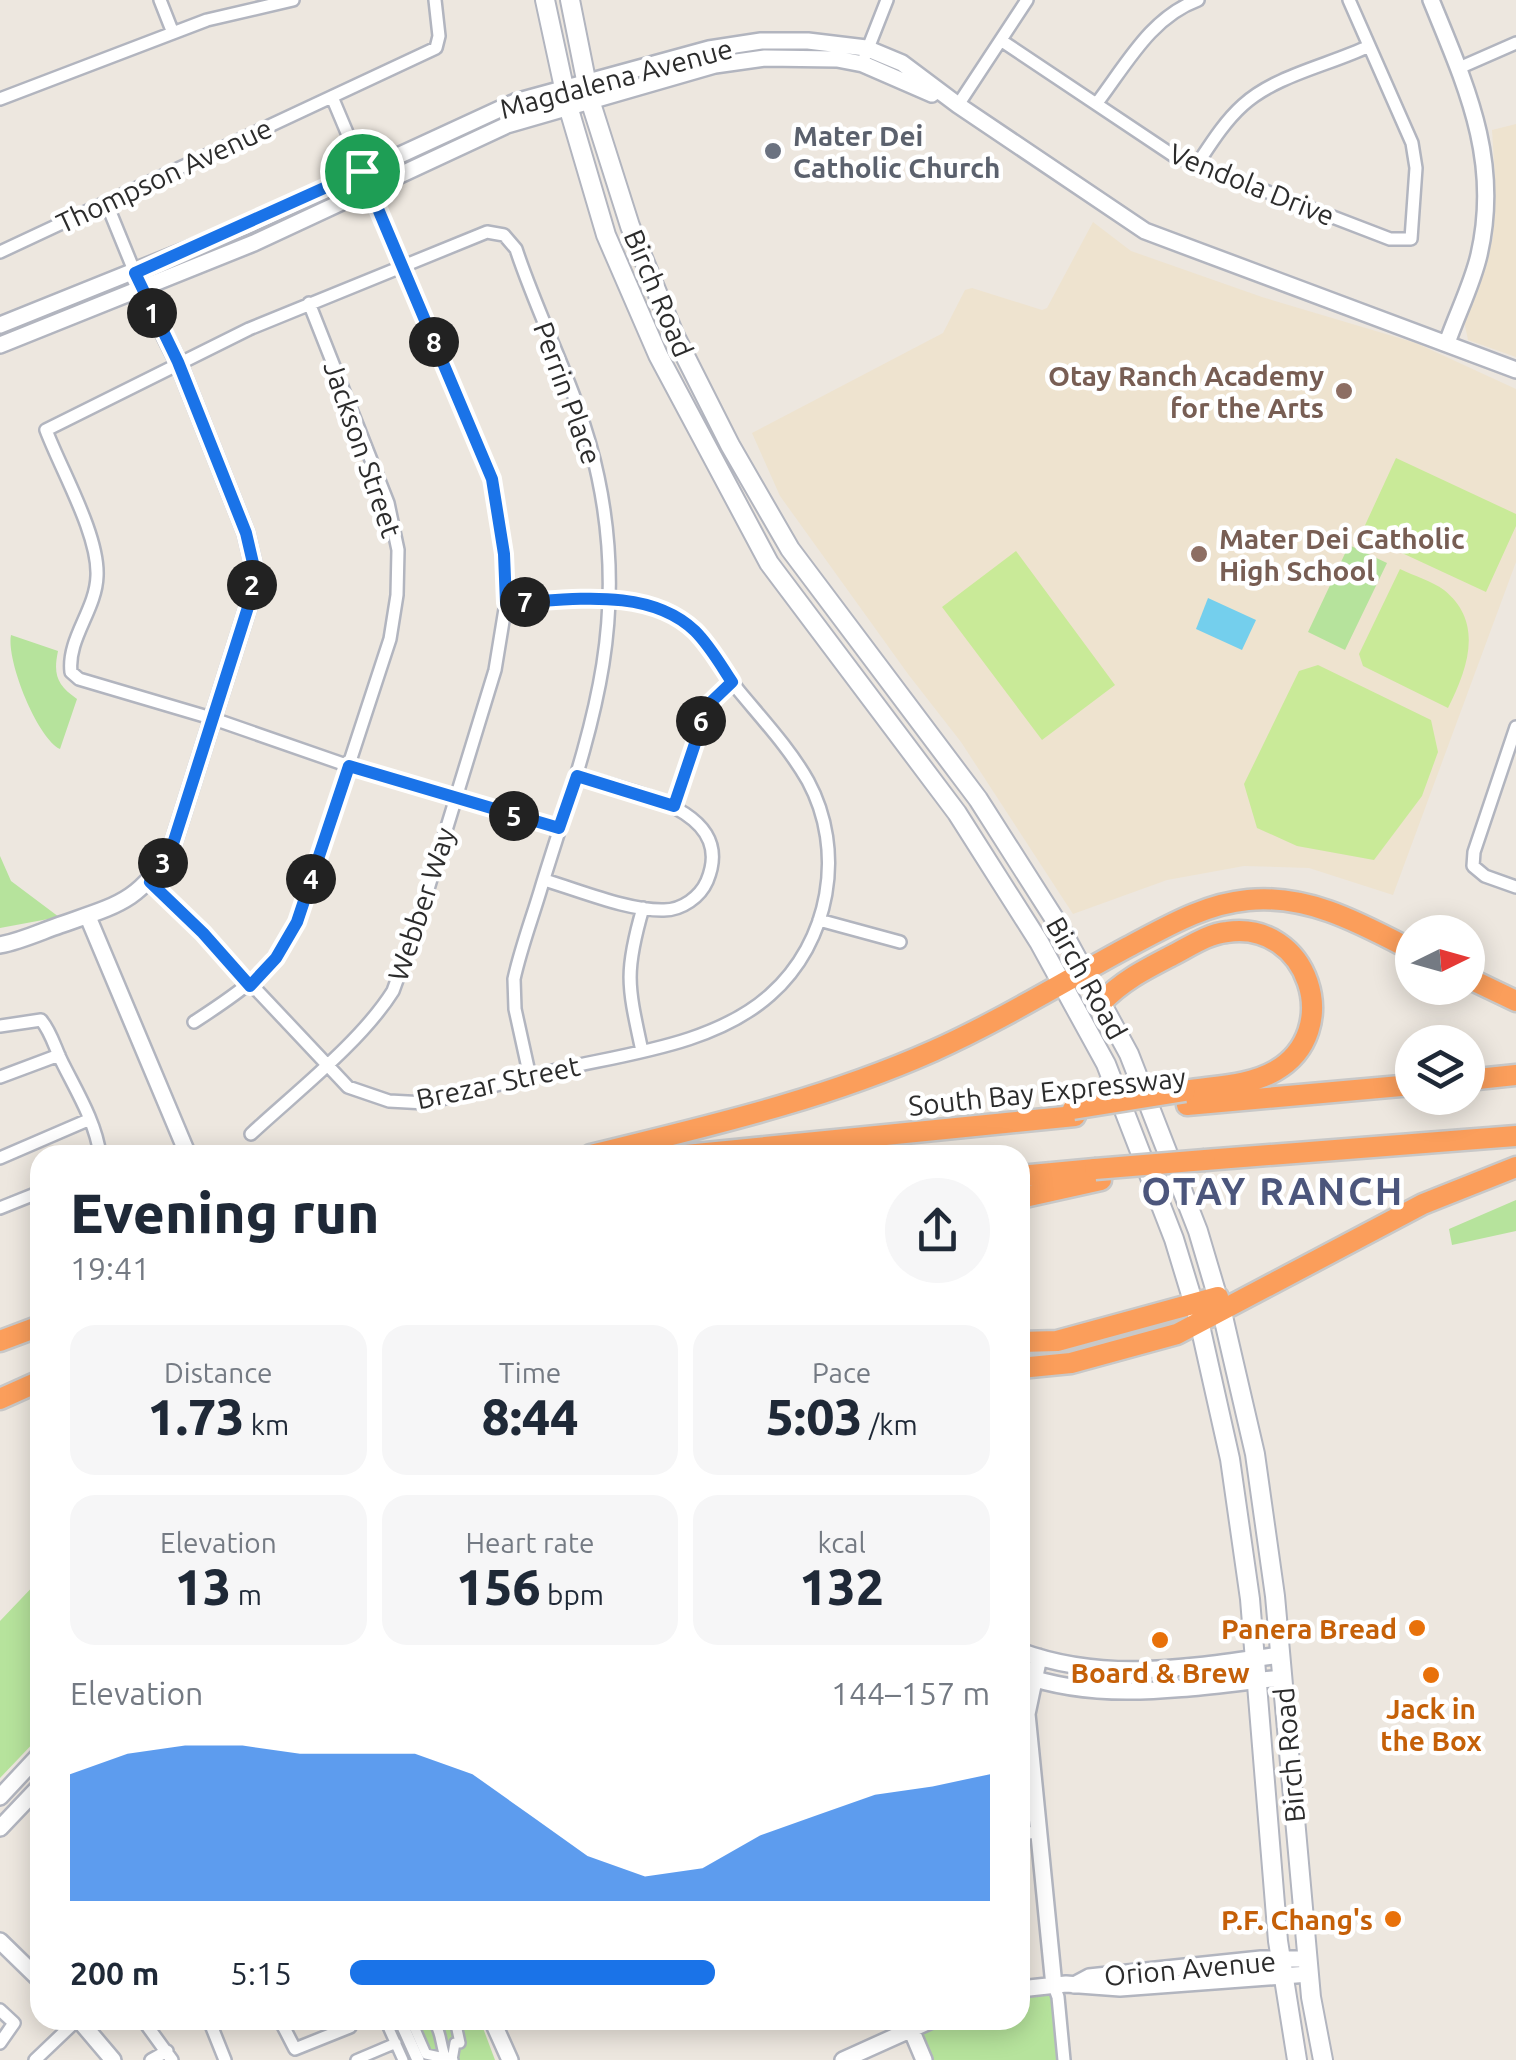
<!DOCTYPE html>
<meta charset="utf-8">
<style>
body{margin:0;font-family:Ubuntu,sans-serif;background:#f6f6f7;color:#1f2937;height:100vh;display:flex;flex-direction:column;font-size:38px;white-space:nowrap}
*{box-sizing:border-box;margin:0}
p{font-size:32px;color:#747a83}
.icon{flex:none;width:55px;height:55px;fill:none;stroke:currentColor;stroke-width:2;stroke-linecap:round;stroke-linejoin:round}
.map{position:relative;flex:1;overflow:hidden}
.details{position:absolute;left:30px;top:1145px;width:1000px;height:885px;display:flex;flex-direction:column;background:#fff;border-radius:30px;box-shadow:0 5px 25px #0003}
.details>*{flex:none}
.needle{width:65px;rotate:85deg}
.tools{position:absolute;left:1395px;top:915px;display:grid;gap:20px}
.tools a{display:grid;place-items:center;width:90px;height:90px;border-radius:50%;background:#fff;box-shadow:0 5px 25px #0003;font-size:50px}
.pin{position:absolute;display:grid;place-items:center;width:85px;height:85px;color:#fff;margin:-42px;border:5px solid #fff;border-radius:50%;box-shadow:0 2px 10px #0007}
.km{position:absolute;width:50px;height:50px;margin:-25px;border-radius:50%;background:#222;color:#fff;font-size:28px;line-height:50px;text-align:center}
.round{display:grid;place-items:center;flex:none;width:105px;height:105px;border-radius:52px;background:#f6f6f7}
.headline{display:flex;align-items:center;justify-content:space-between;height:170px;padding:0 40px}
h1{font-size:55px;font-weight:800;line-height:75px}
.figures{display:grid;grid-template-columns:repeat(3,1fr);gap:15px;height:170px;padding:10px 40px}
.figures div{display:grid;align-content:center;border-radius:25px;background:#f6f6f7;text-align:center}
.figures b{font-size:50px;font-weight:800}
.figures small{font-size:28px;font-weight:400}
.figures p{font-size:28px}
.chart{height:280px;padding:20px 40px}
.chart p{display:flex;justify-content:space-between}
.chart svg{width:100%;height:180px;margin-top:10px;fill:#1a73e8;opacity:.7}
ul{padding:0 40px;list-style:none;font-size:32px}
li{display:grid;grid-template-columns:160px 120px 1fr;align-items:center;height:75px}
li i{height:25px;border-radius:12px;background:#1a73e8}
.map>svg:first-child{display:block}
</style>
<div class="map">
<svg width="1516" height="2060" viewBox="0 0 1516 2060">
<rect width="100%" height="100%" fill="#ede7df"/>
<path fill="#eee3cf" d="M1516,124V357L1468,340L1464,321L1493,238L1495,177L1492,130Z
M1093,222L1131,251L1262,297L1416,343L1516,389V562L1393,895L1309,868L1244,866L1167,880L1073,914L961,742L908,674L780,496L752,433L943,333L965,290L972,288L1042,310L1047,308Z"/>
<path fill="#b6e39c" d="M1349,545L1387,563L1345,650L1308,632Z
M11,635L58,651C53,675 57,685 77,699L60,749C37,738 6,660 11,635Z
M0,856L11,881L59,917L0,928Z
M1516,1200V1231L1452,1245L1449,1229Z
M40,1579V1736L0,1778V1621Z
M1054,1986L1060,2060H924L911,2029L932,2020H1020V1989Z
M388,2020H480L495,2060H405Z"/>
<path fill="#c9ea98" d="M1396,458L1516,514V526L1486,592L1361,534Z
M1016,551L1115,685L1042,740L942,607Z
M1400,569C1414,576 1432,581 1444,590C1485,623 1467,670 1448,708L1363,666L1359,654Z
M1318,665L1431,720L1438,752L1422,796L1374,860L1297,846L1257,828L1244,784L1299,671Z"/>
<path fill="#74cfed" d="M1208,598L1256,620L1242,650L1196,629Z"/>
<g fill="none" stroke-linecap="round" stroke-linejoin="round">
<g stroke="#b2b5bf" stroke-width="14">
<path id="pedestrian" d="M385,2020L403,2060
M411,2020L426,2054L453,2060
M433,2020C442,2032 440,2045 446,2059
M356,2060L396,2043
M452,2060L455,2043H460L455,2020"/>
</g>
<g stroke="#b2b5bf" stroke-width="16">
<path id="minor" d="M160,0L173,33
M1002,41L1174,156L1390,239H1411L1416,168L1412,143L1349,0
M865,56L887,0
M1459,68L1516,43
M0,99L207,20L293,0
M1097,103C1126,65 1151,17 1198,0
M958,105L1027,0
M1196,166C1210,145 1224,122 1243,105C1276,75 1330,65 1369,46
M106,202L135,273
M0,252L436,48L439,36L435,0
M1516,727L1474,852L1473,866L1485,876L1516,887
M674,806L707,705L732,682
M544,880C579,890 628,911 664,910C682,910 700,897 707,881C738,807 626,791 577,775
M150,882L202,932L348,1087L389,1101L426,1103C472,1091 519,1079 565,1068C633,1053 716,1043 770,995C830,942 846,851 808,781C790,749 763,720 739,691C715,661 700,627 663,610C626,593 548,601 506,603
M819,920L900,942
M194,1022C240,992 270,973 297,923L390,639L397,595L398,550L388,503L309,303
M0,1026L41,1020C52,1033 55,1049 63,1064C77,1092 96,1123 100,1155
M642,1051C628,986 624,973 643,908
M0,1077L59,1055
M530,1077L515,1009L514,979C521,947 533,916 542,885C587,740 631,632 598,477C582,398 541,325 516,249L504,235L487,232L249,329L46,430C61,470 99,535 97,576C96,610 67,639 71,672L79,679L211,718L349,766L559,828
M251,1134C295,1093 361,1042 393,991L417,925L495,670L506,603L504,554L489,470L332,97
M0,1158L88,1120
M0,1208L40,1192
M1020,1834L1037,1832
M1054,1986L1058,1997L1064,2060
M0,2010L14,2023L0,2043
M143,2020L172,2060
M209,2020L225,2060
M280,2020L295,2049L350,2027L347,2020
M400,2020L418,2060
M35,2060L77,2020
M151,2060L167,2051"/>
</g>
<g stroke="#b2b5bf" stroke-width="20">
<path id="tertiary" d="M1431,0C1466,86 1501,160 1479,255C1472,285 1457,314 1447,343
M0,325L246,226L515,102L709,49L761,41H808L866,48L902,63L958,105L1145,231L1516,370
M0,345L254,243L507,125L715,65L765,58L837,59L863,64L932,94
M88,917L188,1155
M0,945C21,941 40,932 60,925C117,905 140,902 172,847L249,604L253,563L246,533L178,362L138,282
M1020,1651C1106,1683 1192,1667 1280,1655
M1039,1657L1027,1714L1054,1986
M1020,1674C1105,1705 1195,1686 1282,1678
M0,1797L40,1754
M0,1828L40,1786
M0,1941L40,1980
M1074,1985L1089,1977L1261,1959H1308
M1020,1989L1066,1984L1120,1988L1309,1974
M79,2020L113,2060
M492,2020L510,2060
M908,2022L924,2060
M843,2060L932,2020"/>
</g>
<g stroke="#b2b5bf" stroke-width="22">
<path id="secondary" d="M545,0L568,106L606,235L658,355L769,563L957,813L1039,942L1106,1064L1174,1239L1199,1321L1230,1459L1250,1599L1278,1941L1297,2060
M570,0L590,100L630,226L674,334L730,445L790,549L978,799L1061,929L1129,1054L1198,1231L1222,1312L1255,1454L1275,1596L1311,1997L1323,2060"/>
</g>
<g stroke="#c8c8c8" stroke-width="25">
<path id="motorway" d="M1468,978L1516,1001
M1101,1003C1122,981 1144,970 1171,956C1189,947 1207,934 1227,932C1308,920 1345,1031 1275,1071C1249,1086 1214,1086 1185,1091
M1468,1080L1516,1075
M1187,1105L1412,1085
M591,1155C708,1126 823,1100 933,1051C1000,1021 1063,982 1128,947C1166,927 1204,904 1248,900C1308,894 1360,923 1412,950
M686,1155L1075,1116
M1205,1160L1516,1136
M1020,1176L1095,1169
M1020,1198L1101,1180
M0,1341L40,1326
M1020,1342L1057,1341L1218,1297
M1020,1368L1071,1363L1177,1334L1423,1204L1516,1167
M0,1399L40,1381"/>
</g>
<use href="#pedestrian" stroke="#fff" stroke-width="9"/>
<use href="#minor" stroke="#fff" stroke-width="11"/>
<use href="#tertiary" stroke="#fff" stroke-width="15"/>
<use href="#secondary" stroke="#fff" stroke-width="18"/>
<use href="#motorway" stroke="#fb9e5b" stroke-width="20"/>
<g stroke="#c8c8c8" stroke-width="25" stroke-linecap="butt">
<path id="motorway-bridge" d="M1073,1109L1185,1091
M1095,1169L1205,1160"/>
</g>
<use href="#motorway-bridge" stroke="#fb9e5b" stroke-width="20"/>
</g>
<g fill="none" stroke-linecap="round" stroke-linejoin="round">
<g stroke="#fff" stroke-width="20">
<path id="route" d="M362,171L492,479L504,554L506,603C566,601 647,585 695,631C710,646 720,664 732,682L708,705L674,806L577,776L559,828L349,766L297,922L276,958L250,986L203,933L150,882L172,847L249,604L253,563L246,533L178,362L135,273Z"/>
</g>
<use href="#route" stroke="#1a73e8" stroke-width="12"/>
</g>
<circle fill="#6b7280" stroke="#fff" stroke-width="4" cx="773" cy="151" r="10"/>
<g fill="#8d6e63" stroke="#fff" stroke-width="4">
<circle cx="1344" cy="391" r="10"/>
<circle cx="1199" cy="554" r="10"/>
</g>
<g fill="#e8710a" stroke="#fff" stroke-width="4">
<circle cx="1417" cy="1628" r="10"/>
<circle cx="1160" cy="1640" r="10"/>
<circle cx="1431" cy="1675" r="10"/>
<circle cx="1393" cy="1919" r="10"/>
</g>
<g text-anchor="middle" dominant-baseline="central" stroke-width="9" stroke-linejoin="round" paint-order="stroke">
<g font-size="28" fill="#2c2c2c" stroke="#fff">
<text transform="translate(616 78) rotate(-15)">Magdalena Avenue</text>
<text transform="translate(164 175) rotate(-25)">Thompson Avenue</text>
<text transform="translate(1252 184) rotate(22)">Vendola Drive</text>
<text transform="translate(659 293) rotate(67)">Birch Road</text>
<text transform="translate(568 393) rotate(70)">Perrin Place</text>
<text transform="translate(363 449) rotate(71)">Jackson Street</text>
<text transform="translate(421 904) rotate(-72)">Webber Way</text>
<text transform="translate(1087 978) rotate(61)">Birch Road</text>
<text transform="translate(498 1082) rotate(-12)">Brezar Street</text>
<text transform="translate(1047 1091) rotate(-6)">South Bay Expressway</text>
<text transform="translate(1289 1755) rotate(-95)">Birch Road</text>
<text transform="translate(1190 1968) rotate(-5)">Orion Avenue</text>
</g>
<g font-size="28" font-weight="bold" fill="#5b616d" stroke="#fff" text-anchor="start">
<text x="793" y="135">Mater Dei<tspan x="793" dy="32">Catholic Church</tspan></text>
</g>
<g font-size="28" font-weight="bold" fill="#785e54" stroke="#fff" text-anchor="end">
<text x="1324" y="375">Otay Ranch Academy<tspan x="1324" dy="32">for the Arts</tspan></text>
<text x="1219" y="538" text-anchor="start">Mater Dei Catholic<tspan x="1219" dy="32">High School</tspan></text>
</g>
<g font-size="28" font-weight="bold" fill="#c56008" stroke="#fff" text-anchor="end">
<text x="1397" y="1628">Panera Bread</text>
<text x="1160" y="1672" text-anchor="middle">Board &amp; Brew</text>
<text x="1431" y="1708" text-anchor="middle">Jack in<tspan x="1431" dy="32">the Box</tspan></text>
<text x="1373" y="1919">P.F. Chang's</text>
</g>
<g font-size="38" font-weight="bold" letter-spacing="2.5" fill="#4c567c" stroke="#fff">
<text x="1273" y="1191">OTAY RANCH</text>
</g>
</g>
</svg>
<div class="tools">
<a><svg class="needle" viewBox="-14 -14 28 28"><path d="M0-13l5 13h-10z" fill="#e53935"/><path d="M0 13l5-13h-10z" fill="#747a83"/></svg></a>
<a><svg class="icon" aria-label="layers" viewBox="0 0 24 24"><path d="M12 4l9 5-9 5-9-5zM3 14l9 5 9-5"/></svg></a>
</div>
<div class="pin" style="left:362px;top:171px;background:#1e9e55"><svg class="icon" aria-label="arrive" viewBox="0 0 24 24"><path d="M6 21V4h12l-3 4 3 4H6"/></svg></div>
<b class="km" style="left:152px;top:313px">1</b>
<b class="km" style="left:252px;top:585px">2</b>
<b class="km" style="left:163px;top:863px">3</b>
<b class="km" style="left:311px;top:879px">4</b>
<b class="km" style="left:514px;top:816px">5</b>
<b class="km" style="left:701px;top:721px">6</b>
<b class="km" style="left:525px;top:602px">7</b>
<b class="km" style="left:434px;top:342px">8</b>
<section class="details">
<div class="headline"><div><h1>Evening run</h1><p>19:41</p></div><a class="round"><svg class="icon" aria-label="share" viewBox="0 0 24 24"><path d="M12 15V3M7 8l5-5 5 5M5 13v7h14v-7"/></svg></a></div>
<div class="figures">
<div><p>Distance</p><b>1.73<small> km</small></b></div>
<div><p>Time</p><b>8:44</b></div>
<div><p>Pace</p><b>5:03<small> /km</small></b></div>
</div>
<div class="figures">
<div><p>Elevation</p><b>13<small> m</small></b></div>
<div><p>Heart rate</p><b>156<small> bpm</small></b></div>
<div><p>kcal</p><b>132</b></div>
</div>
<div class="chart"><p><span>Elevation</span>144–157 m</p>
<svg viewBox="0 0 160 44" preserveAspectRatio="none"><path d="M0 44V13L10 8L20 6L30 6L40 8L50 8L60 8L70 13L80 23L90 33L100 38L110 36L120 28L130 23L140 18L150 16L160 13V44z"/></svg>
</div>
<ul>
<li><b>200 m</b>5:15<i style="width:57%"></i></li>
</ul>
</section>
</div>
